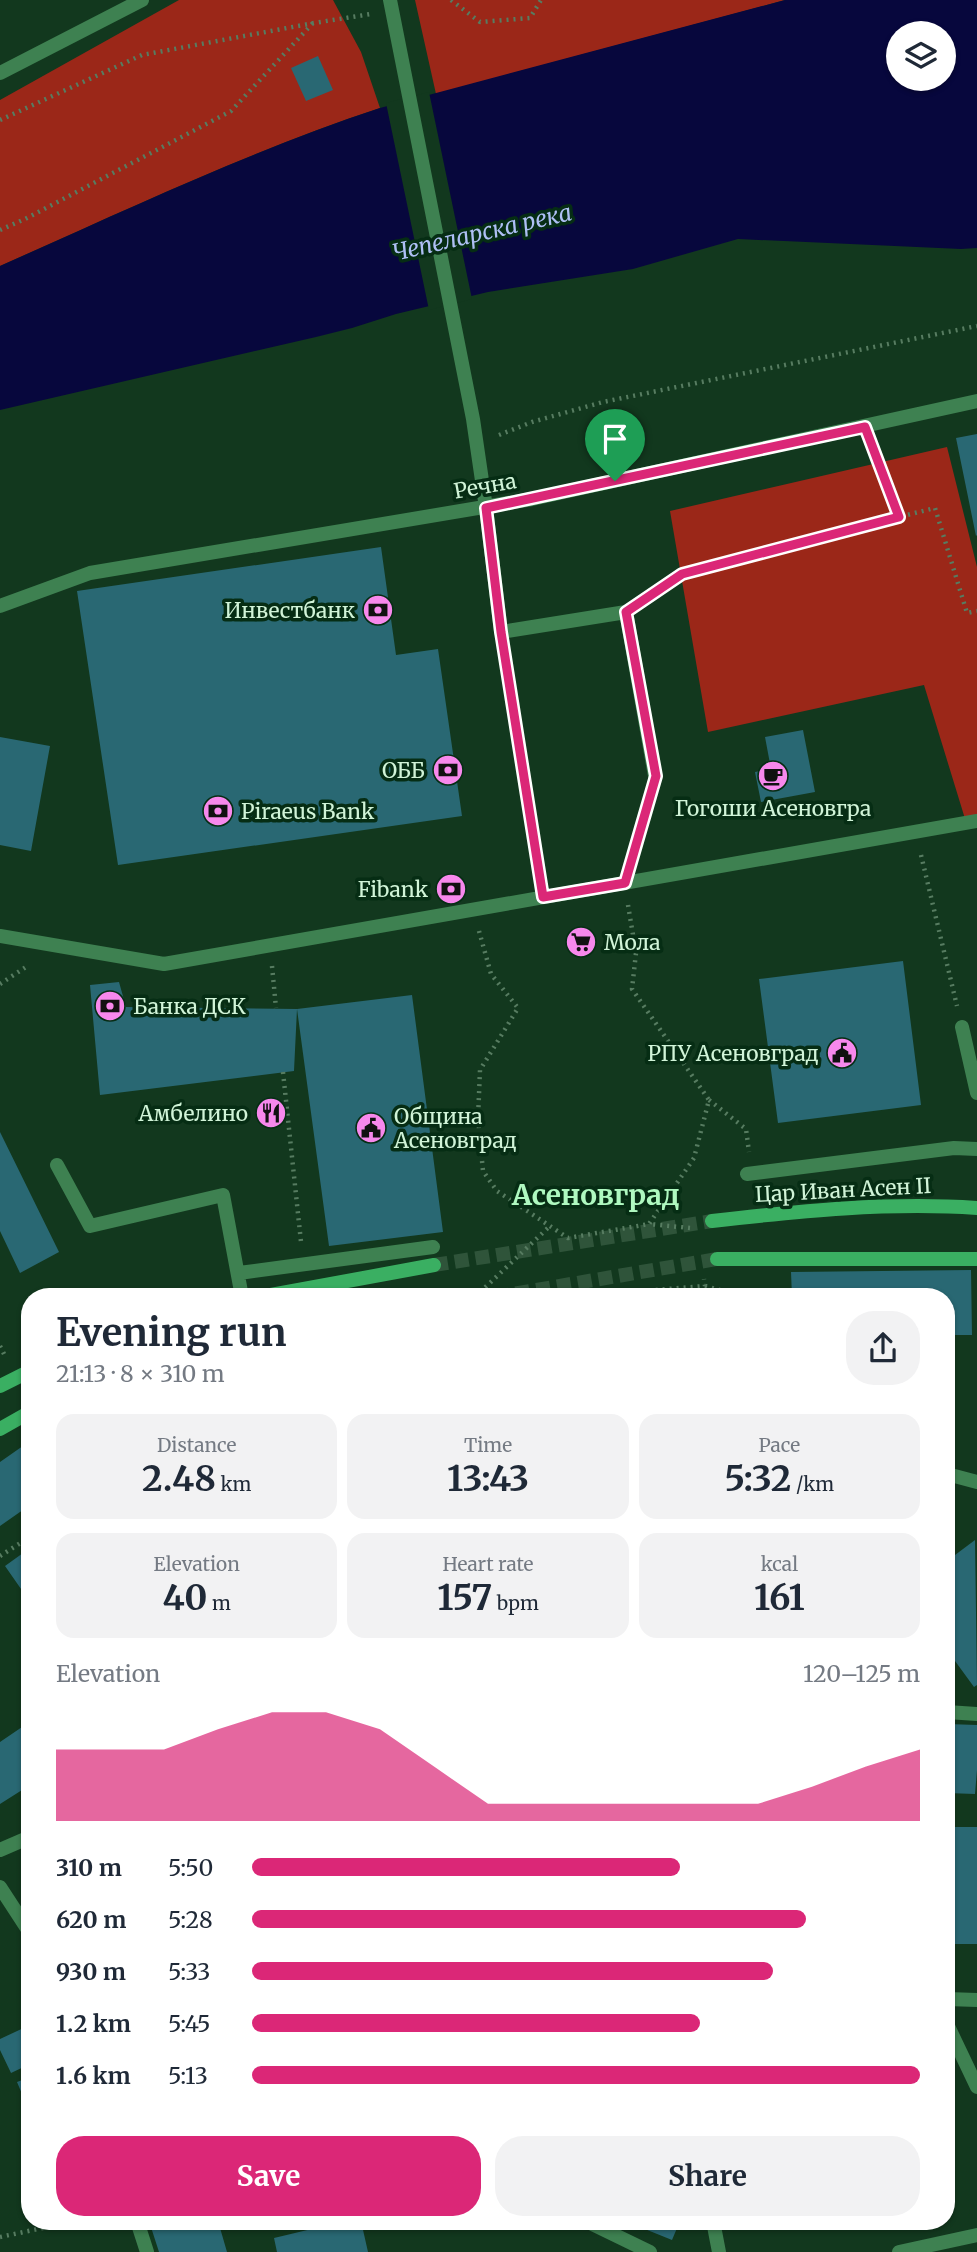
<!DOCTYPE html>
<meta charset="utf-8">
<style>
body{margin:0;font-family:Merriweather,serif;background:#f2f2f3;color:#1f2937;height:100vh;display:flex;flex-direction:column;font-size:26px;white-space:nowrap}
*{box-sizing:border-box;margin:0}
p{font-size:23px;color:#747a83}
.icon{flex:none;width:38px;height:38px;fill:none;stroke:currentColor;stroke-width:2;stroke-linecap:round;stroke-linejoin:round}
.map{position:relative;flex:1;overflow:hidden}
.panel{position:absolute;left:21px;top:1288px;width:934px;height:942px;display:flex;flex-direction:column;background:#fff;border-radius:28px;box-shadow:0 2px 5px #0004}
.panel>*{flex:none}
.tools{position:absolute;left:886px;top:21px;display:grid;gap:14px}
.tools a{display:grid;place-items:center;width:70px;height:70px;border-radius:50%;background:#fff;box-shadow:0 2px 5px #0004;font-size:35px}
.pin{position:absolute;display:grid;place-items:center;width:60px;height:60px;color:#fff;margin:-72px -30px;border-radius:50% 50% 50% 0;rotate:-45deg;box-shadow:0 0 7px #0007}
.pin .icon{rotate:45deg}
.round{display:grid;place-items:center;flex:none;width:74px;height:74px;border-radius:28px;background:#f2f2f3}
.overview{display:flex;align-items:center;justify-content:space-between;height:119px;padding:0 35px}
h1{font-size:38px;font-weight:700;line-height:52px}
.metrics{display:grid;grid-template-columns:repeat(3,1fr);gap:10px;height:119px;padding:7px 35px}
.metrics div{display:grid;align-content:center;border-radius:18px;background:#f2f2f3;text-align:center}
.metrics b{font-size:35px;font-weight:700}
.metrics small{font-size:19px;font-weight:400}
.metrics p{font-size:19px}
.chart{height:196px;padding:14px 35px}
.chart p{display:flex;justify-content:space-between}
.chart svg{width:100%;height:126px;margin-top:7px;fill:#db2777;opacity:.7}
.cta{display:flex;gap:14px;margin-top:auto;padding:14px 35px}
.cta a{flex:1;height:80px;border-radius:28px;background:#db2777;color:#fff;font-size:28px;font-weight:700;line-height:80px;text-align:center}
.cta a+a{background:#f2f2f3;color:#1f2937}
ul{padding:0 35px;list-style:none;font-size:23px}
li{display:grid;grid-template-columns:112px 84px 1fr;align-items:center;height:52px}
li i{height:18px;border-radius:9px;background:#db2777}
.map>svg:first-child{display:block}
</style>
<div class="map">
<svg width="977" height="2252" viewBox="0 0 977 2252">
<rect width="100%" height="100%" fill="#12381e"/>
<path fill="#9b2718" d="M179,0H333L361,52L380,108C250,151 126,210 0,266V100Z
M415,0H785L436,94Z
M947,447L977,567V820L966,822L924,685L708,732L670,511Z"/>
<path fill="#07073d" fill-rule="evenodd" d="M785,0H977V248L961,249L738,239L633,269L488,292L396,314L352,328L316,337L0,410V266C126,210 250,151 380,108ZM898,33H943V79H898Z"/>
<path fill="#12381e" d="M429,92L472,299L429,310L386,103Z"/>
<path fill="#296873" d="M318,56L333,90L306,101L291,68Z
M977,434V535L976,536L956,438Z
M381,547L396,655L438,649L462,816L118,865L77,591Z
M803,730L815,792L761,802L755,772L771,769L765,737Z
M0,737L50,746L31,851L0,845Z
M903,961L921,1105L778,1123L759,979Z
M119,982L126,1007L297,1009L412,995L443,1232L329,1246L297,1009L294,1071L100,1095L90,985Z
M0,1132L59,1252L20,1273L0,1231Z
M971,1270L972,1335H947V1297H792L791,1272Z
M30,1441V1505L0,1526V1462Z
M975,1540L977,1685L974,1687L947,1650V1561Z
M30,1548V1598L28,1599L5,1566Z
M947,1724L977,1725V1770L975,1794L947,1793Z
M25,1725L30,1732V1785L0,1804V1742Z
M947,1827H977V1944H947Z
M30,2025V2064L11,2073L0,2050V2039Z
M30,2077V2113L17,2082Z
M149,2221H218L227,2252H159Z
M345,2221H361L368,2252H277L274,2238Z
M625,2221H680L672,2240Z"/>
<g fill="none" stroke-linecap="round" stroke-linejoin="round">
<path stroke="#2f543a" stroke-width="14" stroke-dasharray="14 7" stroke-linecap="butt" d="M434,1265L712,1221
M495,1297L717,1259"/>
<path stroke="#577c61" stroke-width="4.5" stroke-dasharray="2 5" stroke-linecap="butt" d="M451,0L480,22L530,18L541,0
M0,120L142,55L314,23L371,14
M0,230L25,219L231,111L313,23
M499,435L532,422L603,402L977,326
M873,447L899,517L935,508L967,613L977,611
M645,599L682,574L899,517
M505,654L539,873
M921,855L957,1006
M632,859L649,797
M628,905L636,953L632,989L709,1100L694,1158L649,1224L690,1228
M479,931L491,974L518,1008L480,1070L478,1119L483,1171L497,1191L568,1238L649,1224
M272,966L276,1008
M0,984L29,965
M283,1072L301,1242
M709,1100L746,1129L749,1152
M705,1286L723,1291L764,1297
M475,1297L551,1225
M565,1297L705,1286L704,1279
M0,1346L6,1358
M0,1556L30,1537
M0,2237L76,2221"/>
<path stroke="#3e8151" stroke-width="14" d="M486,508L501,632L626,612L655,776
M962,1027L977,1093
M57,1165L90,1226L223,1195L242,1297
M747,1174L954,1148L977,1149
M239,1273L433,1247"/>
<path stroke="#3e8151" stroke-width="14" d="M390,0L473,419L486,508
M0,73L142,0
M0,606L90,573L532,499L977,401
M0,936L164,964L977,821
M947,1474L977,1482
M947,1712L977,1714
M0,1850L30,1837
M0,1887L30,1933
M947,1999L977,2000
M947,2024L977,2087
M137,2221L147,2252
M586,2221L650,2252
M713,2221L719,2252
M899,2252L977,2235"/>
<path stroke="#3aaf62" stroke-width="14" d="M712,1221C800,1211 888,1202 977,1208
M717,1259H977
M260,1297L434,1265
M0,1386L30,1371
M0,1429L30,1412"/>
</g>
<g fill="none" stroke-linecap="round" stroke-linejoin="round">
<g stroke="#fff" stroke-width="14">
<path id="route" d="M865,427L899,517L682,574L626,612L656,776L625,883L543,897L501,632L486,508Z"/>
</g>
<use href="#route" stroke="#db2777" stroke-width="9"/>
</g>
<defs>
<g id="bank-disc" transform="scale(1.575)"><circle r="9.5" fill="#f788ec" stroke="#062d14"/><path d="M-6-4H6V4H-6ZM0-2.3a2.3 2.3 0 1 0 0 4.6a2.3 2.3 0 1 0 0-4.6Z" fill="#111"/></g>
<g id="cafe-disc" transform="scale(1.575)"><circle r="9.5" fill="#f788ec" stroke="#062d14"/><path d="M-5.5-4.5H6V0H3Q3 3.5 0 3.5H-2.5Q-5.5 3.5-5.5 0ZM3-3.2v2h1.7v-2ZM-6 4.5H4V6H-6Z" fill="#111"/></g>
<g id="supermarket-disc" transform="scale(1.575)"><circle r="9.5" fill="#f788ec" stroke="#062d14"/><path d="M-6-5.5h2.5l.6 2H6L4.5 2H-2.5L-4.4-4H-6ZM-1.5 3.2a1.3 1.3 0 1 0 .1 0ZM3 3.2a1.3 1.3 0 1 0 .1 0Z" fill="#111"/></g>
<g id="civic-disc" transform="scale(1.575)"><circle r="9.5" fill="#f788ec" stroke="#062d14"/><path d="M-.6-6.5H3V-4.5H.6V-3L4-1V1h2V6H-6V1h2V-1L-.6-3ZM-1.2 2.5V6h2.4V2.5Z" fill="#111"/></g>
<g id="restaurant-disc" transform="scale(1.575)"><circle r="9.5" fill="#f788ec" stroke="#062d14"/><path d="M-5-6h1v4h1v-4h1v4h1v-4h1v5L-1.5 .5V6h-2V.5L-5-1ZM5-6V6H3V1.5H1.5Q1.5-4 5-6Z" fill="#111"/></g>
</defs>
<g fill-rule="evenodd">
<use href="#bank-disc" x="378" y="610"/>
<use href="#bank-disc" x="448" y="770"/>
<use href="#cafe-disc" x="773" y="776"/>
<use href="#bank-disc" x="218" y="811"/>
<use href="#bank-disc" x="451" y="889"/>
<use href="#supermarket-disc" x="581" y="942"/>
<use href="#bank-disc" x="110" y="1006"/>
<use href="#civic-disc" x="842" y="1053"/>
<use href="#restaurant-disc" x="271" y="1113"/>
<use href="#civic-disc" x="371" y="1128"/>
</g>
<g text-anchor="middle" dominant-baseline="central" stroke-width="7" stroke-linejoin="round" paint-order="stroke">
<g font-size="21" fill="#d1f4d8" stroke="#062d14">
<text transform="translate(485 486) rotate(-10)">Речна</text>
<text transform="translate(843 1190) rotate(-3)">Цар Иван Асен II</text>
</g>
<g font-size="21" fill="#d1f4d8" stroke="#062d14" text-anchor="end">
<text x="355" y="610">Инвестбанк</text>
<text x="425" y="770">ОББ</text>
<text x="773" y="808" text-anchor="middle">Гогоши Асеновгра</text>
<text x="241" y="811" text-anchor="start">Piraeus Bank</text>
<text x="428" y="889">Fibank</text>
<text x="604" y="942" text-anchor="start">Мола</text>
<text x="133" y="1006" text-anchor="start">Банка ДСК</text>
<text x="819" y="1053">РПУ Асеновград</text>
<text x="248" y="1113">Амбелино</text>
<text x="394" y="1116" text-anchor="start">Община<tspan x="394" dy="24">Асеновград</tspan></text>
</g>
<g font-size="23" font-style="italic" fill="#aebff4" stroke="#062d14">
<text transform="translate(482 232) rotate(-13)">Чепеларска река</text>
</g>
<g font-size="28" font-weight="bold" fill="#aff9c0" stroke="#062d14">
<text x="596" y="1195">Асеновград</text>
</g>
</g>
</svg>
<div class="tools">
<a><svg class="icon" aria-label="layers" viewBox="0 0 24 24"><path d="M12 4l9 5-9 5-9-5zM3 14l9 5 9-5"/></svg></a>
</div>
<div class="pin" style="left:615px;top:481px;background:#1e9e55"><svg class="icon" aria-label="arrive" viewBox="0 0 24 24"><path d="M6 21V4h12l-3 4 3 4H6"/></svg></div>
<section class="panel">
<div class="overview"><div><h1>Evening run</h1><p>21:13 · 8 × 310 m</p></div><a class="round"><svg class="icon" aria-label="share" viewBox="0 0 24 24"><path d="M12 15V3M7 8l5-5 5 5M5 13v7h14v-7"/></svg></a></div>
<div class="metrics">
<div><p>Distance</p><b>2.48<small> km</small></b></div>
<div><p>Time</p><b>13:43</b></div>
<div><p>Pace</p><b>5:32<small> /km</small></b></div>
</div>
<div class="metrics">
<div><p>Elevation</p><b>40<small> m</small></b></div>
<div><p>Heart rate</p><b>157<small> bpm</small></b></div>
<div><p>kcal</p><b>161</b></div>
</div>
<div class="chart"><p><span>Elevation</span>120–125 m</p>
<svg viewBox="0 0 160 44" preserveAspectRatio="none"><path d="M0 44V19L10 19L20 19L30 12L40 6L50 6L60 12L70 25L80 38L90 38L100 38L110 38L120 38L130 38L140 32L150 25L160 19V44z"/></svg>
</div>
<ul>
<li><b>310 m</b>5:50<i style="width:64%"></i></li>
<li><b>620 m</b>5:28<i style="width:83%"></i></li>
<li><b>930 m</b>5:33<i style="width:78%"></i></li>
<li><b>1.2 km</b>5:45<i style="width:67%"></i></li>
<li><b>1.6 km</b>5:13<i style="width:100%"></i></li>
</ul>
<div class="cta"><a>Save</a><a>Share</a></div>
</section>
</div>
